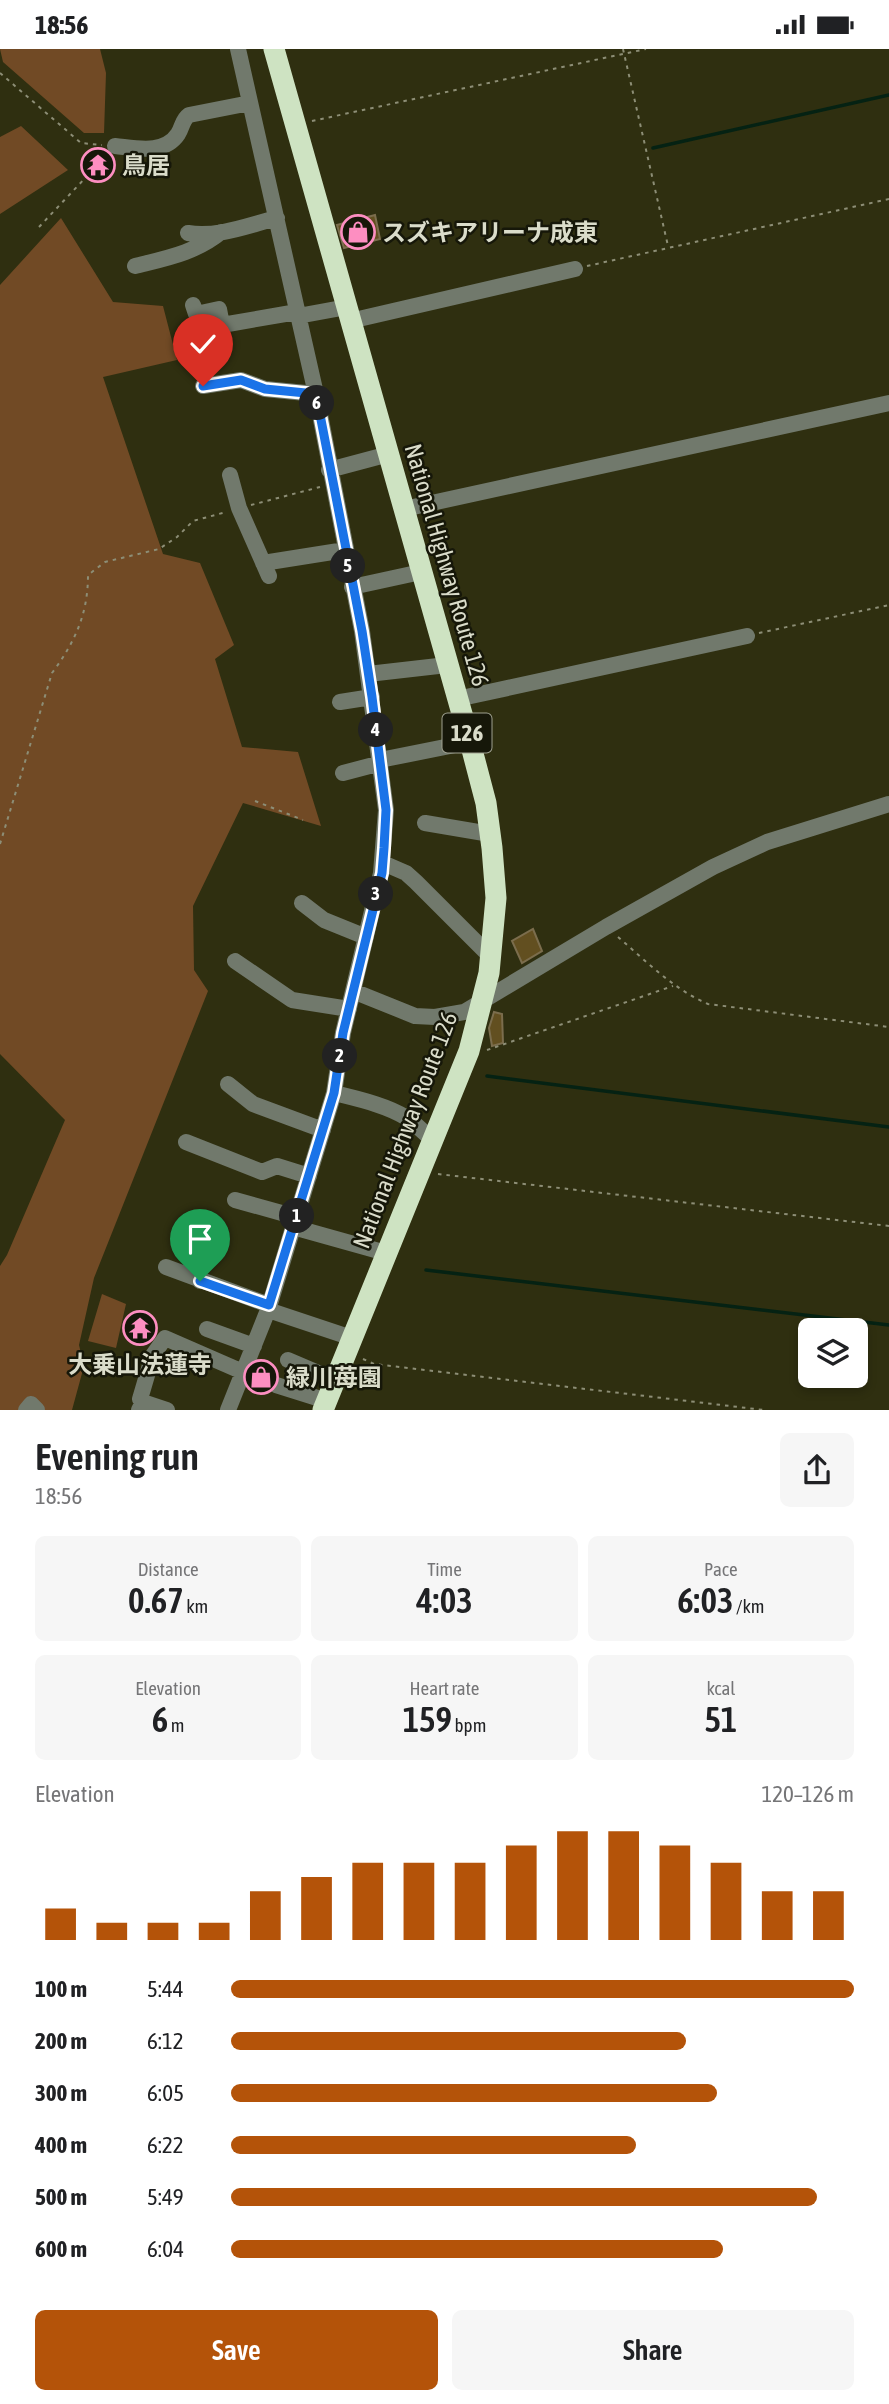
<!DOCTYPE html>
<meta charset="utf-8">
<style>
body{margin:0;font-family:"Asap Condensed","Noto Sans JP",sans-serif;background:#f6f6f6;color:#202124;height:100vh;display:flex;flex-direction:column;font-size:26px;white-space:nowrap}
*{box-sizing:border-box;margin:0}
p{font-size:23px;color:#757577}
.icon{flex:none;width:38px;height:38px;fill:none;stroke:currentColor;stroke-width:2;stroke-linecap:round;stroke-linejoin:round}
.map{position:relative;height:1361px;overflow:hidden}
.drawer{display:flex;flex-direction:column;background:#fff;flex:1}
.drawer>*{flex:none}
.controls{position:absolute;left:798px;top:1269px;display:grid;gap:14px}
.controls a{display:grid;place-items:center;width:70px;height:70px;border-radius:10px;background:#fff;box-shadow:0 4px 10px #0003;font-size:35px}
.pin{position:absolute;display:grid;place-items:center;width:60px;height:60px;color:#fff;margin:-72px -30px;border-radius:50% 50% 50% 0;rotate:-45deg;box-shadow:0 0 7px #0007}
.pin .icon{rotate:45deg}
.km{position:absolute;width:35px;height:35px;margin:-18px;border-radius:50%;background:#222;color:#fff;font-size:19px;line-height:35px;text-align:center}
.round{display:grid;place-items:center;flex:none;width:74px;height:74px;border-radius:10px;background:#f6f6f6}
.summary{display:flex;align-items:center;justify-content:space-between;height:119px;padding:0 35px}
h1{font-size:38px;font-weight:600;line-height:52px}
.metrics{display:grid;grid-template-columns:repeat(3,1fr);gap:10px;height:119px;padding:7px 35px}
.metrics div{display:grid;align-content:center;border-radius:10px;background:#f6f6f6;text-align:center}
.metrics b{font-size:35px;font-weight:600}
.metrics small{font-size:19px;font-weight:400}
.metrics p{font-size:19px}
.chart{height:196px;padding:14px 35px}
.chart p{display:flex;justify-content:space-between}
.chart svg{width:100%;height:126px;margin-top:7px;stroke:#b45309;stroke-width:6}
.cta{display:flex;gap:14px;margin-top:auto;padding:14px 35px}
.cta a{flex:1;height:80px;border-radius:10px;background:#b45309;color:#fff;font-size:28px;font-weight:600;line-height:80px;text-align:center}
.cta a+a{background:#f6f6f6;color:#202124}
ul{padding:0 35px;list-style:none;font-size:23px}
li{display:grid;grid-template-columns:112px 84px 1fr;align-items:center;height:52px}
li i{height:18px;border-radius:9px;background:#b45309}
.status{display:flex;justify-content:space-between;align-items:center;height:49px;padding:0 35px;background:#fff;direction:ltr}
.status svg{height:19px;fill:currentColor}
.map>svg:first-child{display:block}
</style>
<div class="status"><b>18:56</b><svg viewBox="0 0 49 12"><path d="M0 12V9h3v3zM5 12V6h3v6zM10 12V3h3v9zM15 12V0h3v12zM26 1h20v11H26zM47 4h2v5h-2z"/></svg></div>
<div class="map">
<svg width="889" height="1361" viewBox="0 0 889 1361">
<rect width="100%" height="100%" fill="#2f2f10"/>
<path fill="#714a25" d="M0,0H100L106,24L104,84H84L3,13Z
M21,77L68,121L0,165V88Z
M61,169L113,253L163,257L177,311L103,328L163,505L200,514L234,596L215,610L242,698L298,703L321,777L243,754L193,857L194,921L208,942L94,1229L79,1296L84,1317L72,1361H0V1217L7,1206L65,1071L0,1005V236Z
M102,1245L126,1255L116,1299L88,1292Z"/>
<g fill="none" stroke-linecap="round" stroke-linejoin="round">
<path stroke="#052213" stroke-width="3.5" d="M653,99L889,46
M487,1027L889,1078
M426,1221L889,1276"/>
</g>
<path fill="#624f20" stroke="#7b6d4d" stroke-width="2" d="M375,166L380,190L344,199L337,176Z
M533,880L542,902L522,914L512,892Z
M494,963L502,965L503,994L492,997L489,979Z
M132,1269L152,1278L149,1290L146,1292L126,1283Z"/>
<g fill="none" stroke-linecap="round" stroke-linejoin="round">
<path stroke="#8d8e76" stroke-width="2" stroke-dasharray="3.5 5" stroke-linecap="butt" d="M623,0L668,197
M0,24L81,94L102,96
M312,72L646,0
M39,178L105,108
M587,217L889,150
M251,456L320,438
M759,584L889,556
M255,752L303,771
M0,795L52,624C75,593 88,565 88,526L105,513L159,500L177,488L193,472L226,463
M618,888C646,912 673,940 708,955L889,978
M487,1001L673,937
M438,1125L889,1177
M363,1310L374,1315L764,1361"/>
<path stroke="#71796c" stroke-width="16" d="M115,97C136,99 164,106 178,85C183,77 182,71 189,66L250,54
M188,184C217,189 249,176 277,169
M135,217C167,209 195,204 221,183
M193,256L196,265L219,260L222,276L297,263
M298,267L347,258
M350,272L575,220
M203,337L241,331L265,340L316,345
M329,421L389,405
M230,426L239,459L269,527
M404,460L889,354
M263,514L345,501
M352,538L421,523
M368,625L447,616
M457,650L747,587
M340,653L372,648
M380,711L470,693
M343,724L381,714
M425,774L490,785
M383,814L406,824L416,833L491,908
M302,854L324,871L366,888
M235,912L292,951L349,960
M353,942L415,967L435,968L464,963L606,878L713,818L767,793L889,755
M228,1035L253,1055L323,1081
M334,1044C358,1050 386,1056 407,1069C416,1075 424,1084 432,1090
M186,1093L262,1123L277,1117L309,1127
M235,1151L296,1168
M195,1171L202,1177L206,1186L198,1208L200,1232
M293,1178L386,1204
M166,1218L269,1256
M268,1261L352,1289
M207,1280L254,1297
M288,1311L335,1331
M276,1336L327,1352
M143,1353L140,1350L153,1306L165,1289L243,1323
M26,1361L31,1355L37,1361
M139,1361L143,1353L167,1361
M228,1361L268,1261L334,1044L343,984L381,824L386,761L362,582L316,345L238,0"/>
<path stroke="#cee3c2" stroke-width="21" d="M274,0L470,693L486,754L492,799L496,849L489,924L469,1002L323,1361"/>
</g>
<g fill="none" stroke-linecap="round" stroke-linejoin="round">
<g stroke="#fff" stroke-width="14">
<path id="route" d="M200,1232L269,1256L334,1044L343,984L382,824L384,799L386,761L372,648L362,582L316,345L265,340L241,331L203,337"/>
</g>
<use href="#route" stroke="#1a73e8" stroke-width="9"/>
</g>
<defs>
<g id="temple-ring" transform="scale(1.75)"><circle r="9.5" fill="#161709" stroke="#fd8ec1" stroke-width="1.5"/><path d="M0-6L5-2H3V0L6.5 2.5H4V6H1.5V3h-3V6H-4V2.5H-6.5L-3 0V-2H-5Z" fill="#fd8ec1"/></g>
<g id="shop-ring" transform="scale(1.75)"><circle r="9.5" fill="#161709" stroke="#fd8ec1" stroke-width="1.5"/><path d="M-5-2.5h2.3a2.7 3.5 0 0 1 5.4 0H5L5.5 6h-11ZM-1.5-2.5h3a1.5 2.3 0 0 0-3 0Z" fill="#fd8ec1"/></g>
</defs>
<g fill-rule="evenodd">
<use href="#temple-ring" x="98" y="116"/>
<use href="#shop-ring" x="358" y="183"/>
<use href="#temple-ring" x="140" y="1279"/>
<use href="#shop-ring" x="261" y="1328"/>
</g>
<g text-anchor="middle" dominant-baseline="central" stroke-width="5" stroke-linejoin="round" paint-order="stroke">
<rect fill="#161709" stroke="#9fa190" stroke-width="2" x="442.5" y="664.5" width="49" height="39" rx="5"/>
<g font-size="23" font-weight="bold" fill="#dadcca">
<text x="467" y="684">126</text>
</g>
<g font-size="24" font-weight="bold" fill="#dadcca" stroke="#161709" text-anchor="start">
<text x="122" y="116">鳥居</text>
<text x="382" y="183">スズキアリーナ成東</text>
<text x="140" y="1315" text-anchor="middle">大乗山法蓮寺</text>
<text x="286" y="1328">緑川苺園</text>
</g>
<g font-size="24" fill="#dadcca" stroke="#161709">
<text transform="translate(447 516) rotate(74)">National Highway Route 126</text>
<text transform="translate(405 1081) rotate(-69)">National Highway Route 126</text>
</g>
</g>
</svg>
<div class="controls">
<a><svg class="icon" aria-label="layers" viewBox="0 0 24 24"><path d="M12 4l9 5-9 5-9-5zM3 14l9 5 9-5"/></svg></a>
</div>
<div class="pin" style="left:200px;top:1232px;background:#1e9e55"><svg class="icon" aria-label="arrive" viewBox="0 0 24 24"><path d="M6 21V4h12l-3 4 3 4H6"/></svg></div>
<div class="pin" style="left:203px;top:337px;background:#d93025"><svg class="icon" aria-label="check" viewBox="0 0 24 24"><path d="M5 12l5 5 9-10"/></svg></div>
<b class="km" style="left:297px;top:1167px">1</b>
<b class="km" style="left:340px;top:1007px">2</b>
<b class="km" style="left:376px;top:845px">3</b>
<b class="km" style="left:376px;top:681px">4</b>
<b class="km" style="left:348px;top:517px">5</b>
<b class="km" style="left:317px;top:354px">6</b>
</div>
<section class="drawer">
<div class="summary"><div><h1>Evening run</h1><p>18:56</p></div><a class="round"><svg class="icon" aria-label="share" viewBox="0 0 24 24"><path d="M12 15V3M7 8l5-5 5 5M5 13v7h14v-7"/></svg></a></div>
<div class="metrics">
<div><p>Distance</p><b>0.67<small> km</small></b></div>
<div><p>Time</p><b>4:03</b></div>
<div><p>Pace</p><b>6:03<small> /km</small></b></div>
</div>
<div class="metrics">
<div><p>Elevation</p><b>6<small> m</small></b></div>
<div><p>Heart rate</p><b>159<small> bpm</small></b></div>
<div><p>kcal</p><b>51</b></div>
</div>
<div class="chart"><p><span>Elevation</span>120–126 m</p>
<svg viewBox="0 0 160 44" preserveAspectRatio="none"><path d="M5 44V33M15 44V38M25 44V38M35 44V38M45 44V27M55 44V22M65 44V17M75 44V17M85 44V17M95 44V11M105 44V6M115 44V6M125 44V11M135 44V17M145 44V27M155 44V27"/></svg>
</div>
<ul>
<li><b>100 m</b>5:44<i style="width:100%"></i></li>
<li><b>200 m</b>6:12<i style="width:73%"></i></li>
<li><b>300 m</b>6:05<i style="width:78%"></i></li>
<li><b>400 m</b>6:22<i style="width:65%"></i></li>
<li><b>500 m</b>5:49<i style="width:94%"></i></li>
<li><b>600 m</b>6:04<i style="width:79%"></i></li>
</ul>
<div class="cta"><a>Save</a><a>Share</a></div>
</section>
